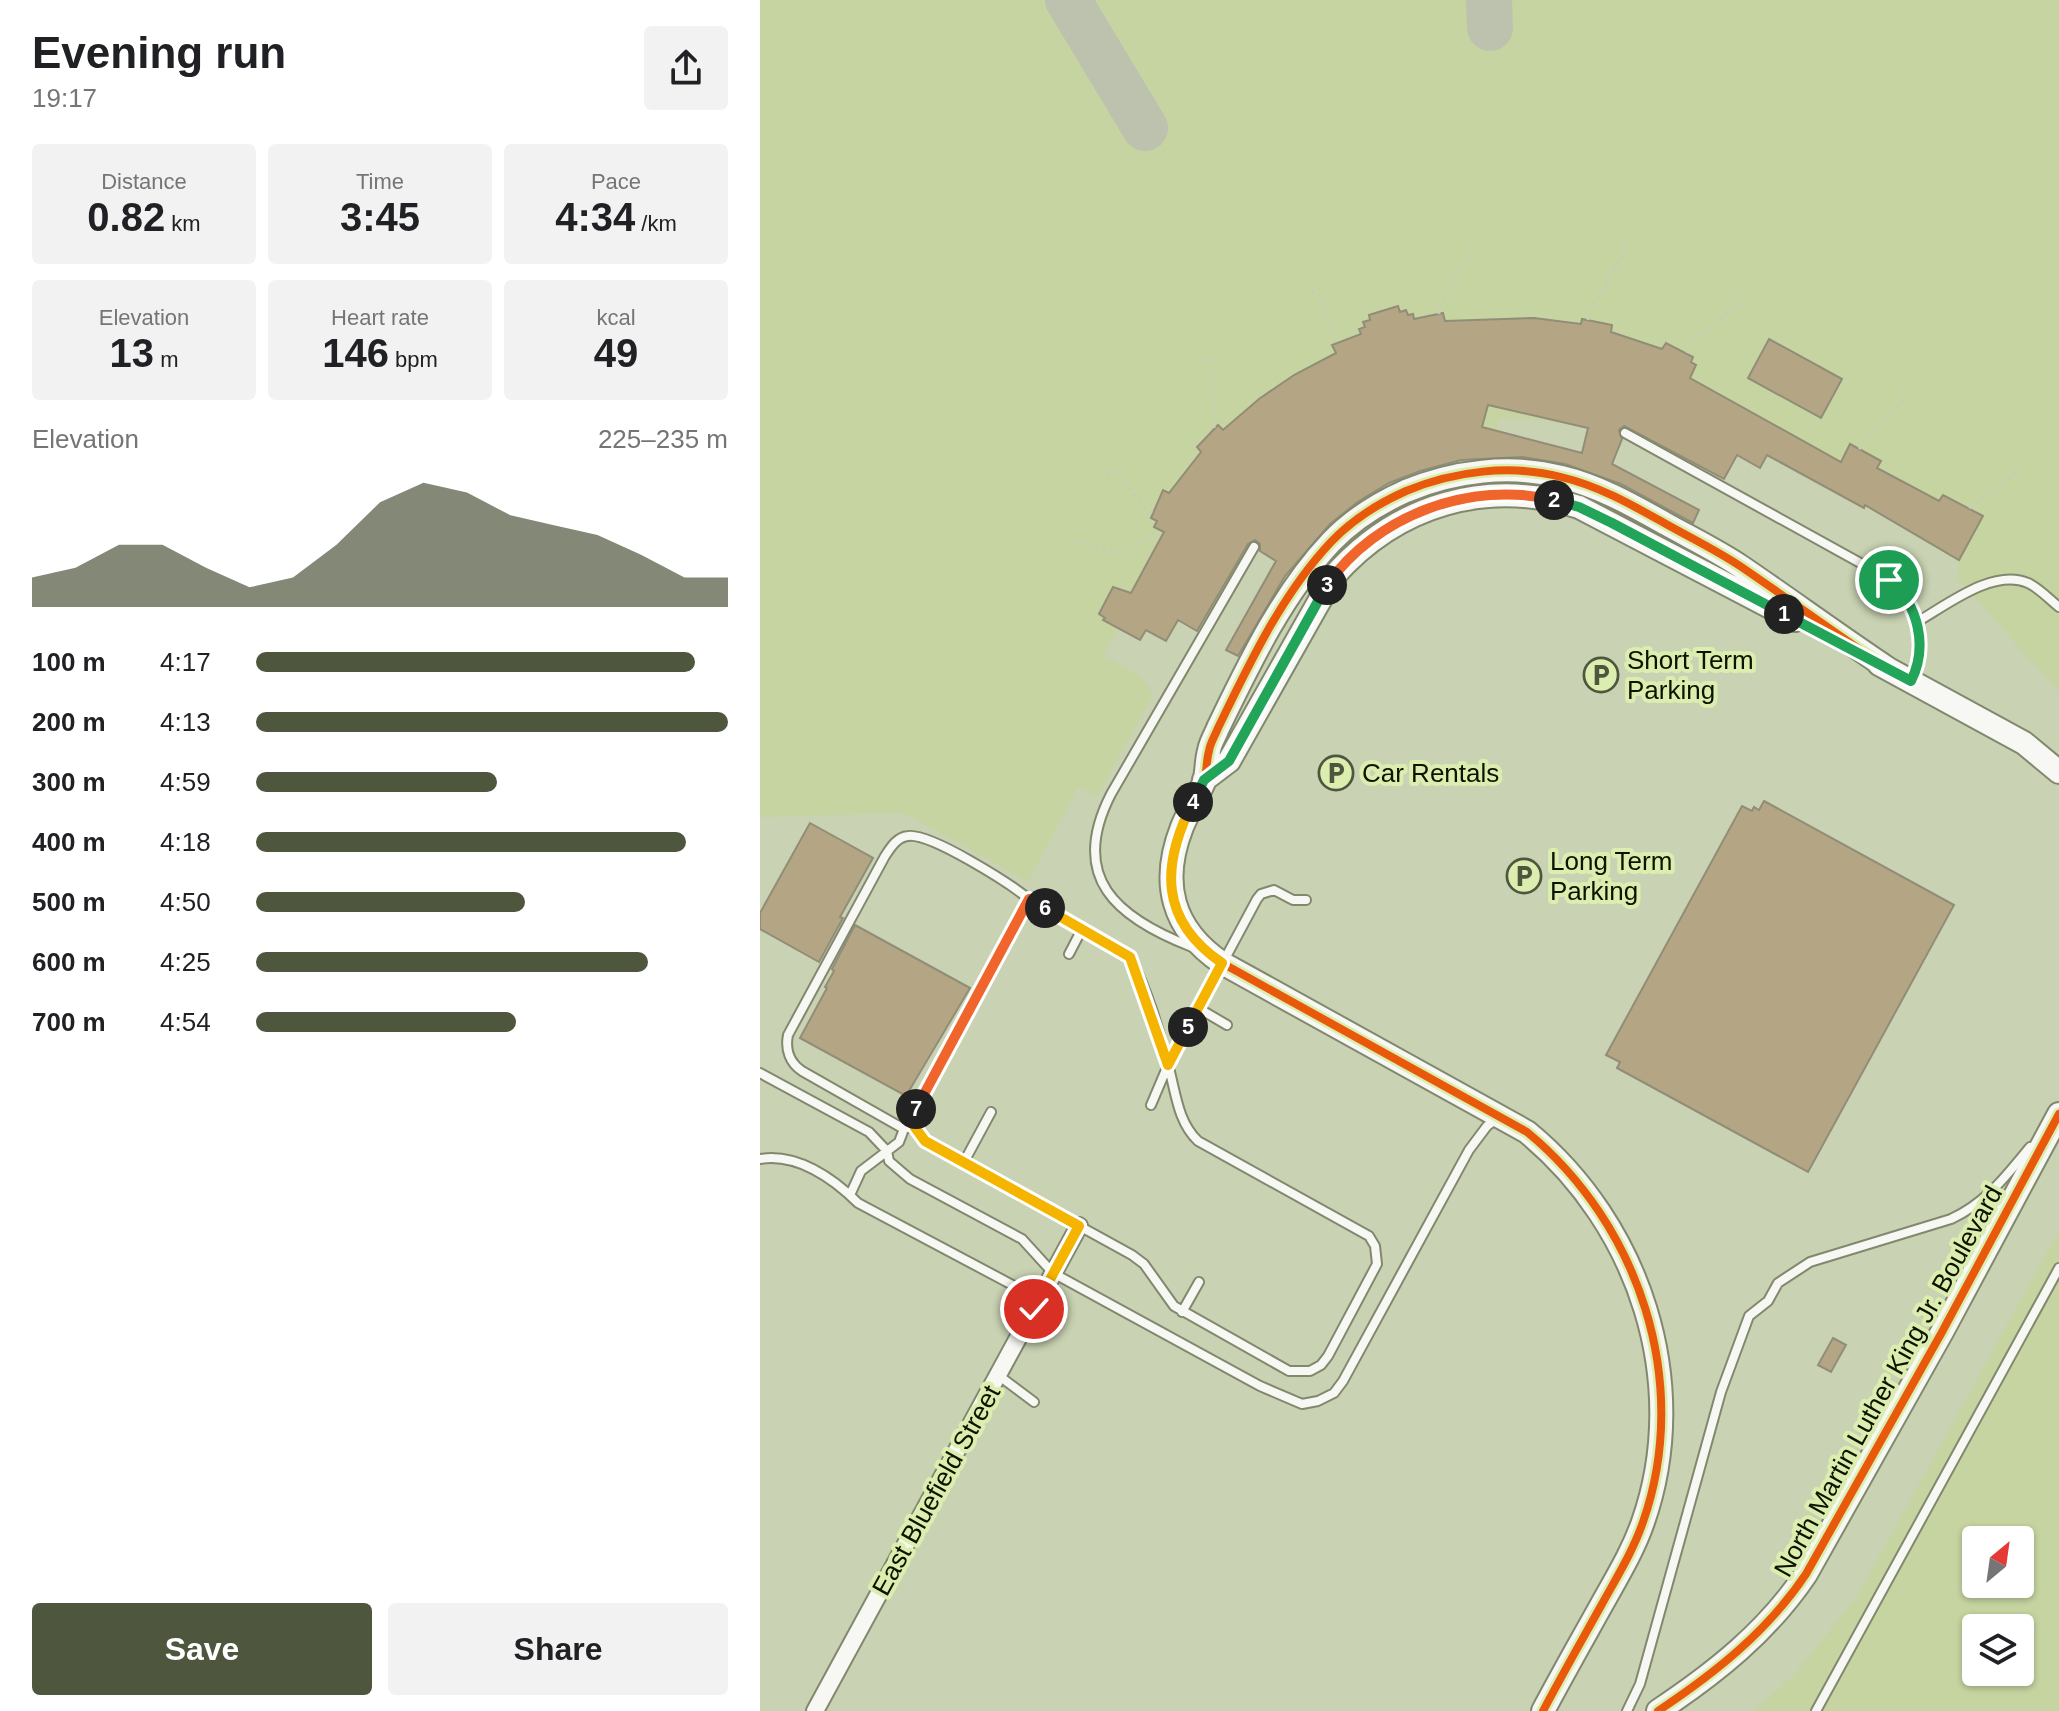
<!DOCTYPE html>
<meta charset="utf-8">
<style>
body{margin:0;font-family:Arial,sans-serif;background:#f2f2f2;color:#202124;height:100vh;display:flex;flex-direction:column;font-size:30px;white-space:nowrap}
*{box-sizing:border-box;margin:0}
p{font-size:26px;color:#757577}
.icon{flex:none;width:44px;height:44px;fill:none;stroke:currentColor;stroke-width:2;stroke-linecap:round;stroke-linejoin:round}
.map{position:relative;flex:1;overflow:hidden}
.panel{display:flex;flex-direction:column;background:#fff;width:760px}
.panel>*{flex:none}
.needle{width:52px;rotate:29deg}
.buttons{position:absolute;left:1202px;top:1526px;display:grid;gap:16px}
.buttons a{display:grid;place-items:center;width:72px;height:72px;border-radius:8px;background:#fff;box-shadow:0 2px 6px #0004;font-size:40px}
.pin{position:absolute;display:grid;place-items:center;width:68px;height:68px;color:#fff;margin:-34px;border:4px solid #fff;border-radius:50%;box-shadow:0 2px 8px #0007}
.km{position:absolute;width:40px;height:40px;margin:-20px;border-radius:50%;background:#222;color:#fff;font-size:22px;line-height:40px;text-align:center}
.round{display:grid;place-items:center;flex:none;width:84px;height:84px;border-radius:8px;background:#f2f2f2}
.headline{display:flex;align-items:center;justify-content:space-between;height:136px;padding:0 32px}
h1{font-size:44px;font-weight:600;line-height:60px}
.metrics{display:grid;grid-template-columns:repeat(3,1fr);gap:12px;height:136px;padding:8px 32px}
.metrics div{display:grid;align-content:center;border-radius:8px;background:#f2f2f2;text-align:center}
.metrics b{font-size:40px;font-weight:600}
.metrics small{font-size:22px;font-weight:400}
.metrics p{font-size:22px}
.chart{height:224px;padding:16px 32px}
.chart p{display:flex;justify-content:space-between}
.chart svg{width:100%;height:144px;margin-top:8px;fill:#4f563e;opacity:.7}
.action{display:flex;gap:16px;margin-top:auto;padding:16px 32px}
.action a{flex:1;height:92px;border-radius:8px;background:#4f563e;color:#fff;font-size:32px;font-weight:600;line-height:92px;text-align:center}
.action a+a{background:#f2f2f2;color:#202124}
ul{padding:0 32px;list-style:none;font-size:26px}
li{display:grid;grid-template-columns:128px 96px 1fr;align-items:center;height:60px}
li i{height:20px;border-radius:10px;background:#4f563e}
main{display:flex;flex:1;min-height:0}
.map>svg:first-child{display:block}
</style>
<main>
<section class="panel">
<div class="headline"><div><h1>Evening run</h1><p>19:17</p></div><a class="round"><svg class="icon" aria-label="share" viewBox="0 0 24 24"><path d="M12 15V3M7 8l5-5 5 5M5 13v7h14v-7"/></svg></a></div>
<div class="metrics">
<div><p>Distance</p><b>0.82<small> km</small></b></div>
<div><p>Time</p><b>3:45</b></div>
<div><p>Pace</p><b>4:34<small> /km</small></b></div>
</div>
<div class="metrics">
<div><p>Elevation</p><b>13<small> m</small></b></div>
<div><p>Heart rate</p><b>146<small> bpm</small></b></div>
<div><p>kcal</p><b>49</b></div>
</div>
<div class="chart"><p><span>Elevation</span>225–235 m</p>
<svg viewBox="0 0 160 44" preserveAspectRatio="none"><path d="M0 44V35L10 32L20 25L30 25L40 32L50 38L60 35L70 25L80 12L90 6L100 9L110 16L120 19L130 22L140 28L150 35L160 35V44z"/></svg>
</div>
<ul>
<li><b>100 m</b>4:17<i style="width:93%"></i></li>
<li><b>200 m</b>4:13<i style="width:100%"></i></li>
<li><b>300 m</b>4:59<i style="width:51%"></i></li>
<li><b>400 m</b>4:18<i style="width:91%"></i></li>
<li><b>500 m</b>4:50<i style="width:57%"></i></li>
<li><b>600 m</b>4:25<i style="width:83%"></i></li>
<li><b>700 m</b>4:54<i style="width:55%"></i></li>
</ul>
<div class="action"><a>Save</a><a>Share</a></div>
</section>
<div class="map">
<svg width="1299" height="1711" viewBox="0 0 1299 1711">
<rect width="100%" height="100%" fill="#c9d2b2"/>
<path fill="#c5d4a0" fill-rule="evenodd" d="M0,0H1299V692L1198,579L1199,560L1106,506L1104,508L1007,456L1000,468L977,456L963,480L867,428L852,464L822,453L828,428L775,419H737L738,442L676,435L516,561L489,545L440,632L418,620L406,641L386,630L380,640L358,628L343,656L382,677L393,695L337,796L318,787L268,881L144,813L0,817Z
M1299,1231V1711H995L1036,1673L1098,1595ZM1216,1540H1260V1584H1216ZM1216,1628H1260V1672H1216Z"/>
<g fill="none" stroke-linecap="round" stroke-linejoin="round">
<path stroke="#bcc2ae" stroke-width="46" d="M308,0L385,128
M729,0L730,28"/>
</g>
<path fill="#b4a685" stroke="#918d77" stroke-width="2" fill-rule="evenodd" d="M638,306L640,312L646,310L648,315L653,314L654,319L683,313L685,321L774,318L821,324L822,319L852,325L851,332L902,349L906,343L933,357L931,362L936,365L930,378L1081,462L1090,444L1121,461L1117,468L1179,501L1183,495L1223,516L1199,560L1105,505L1104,508L1007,455L1000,468L977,455L964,479L864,426L859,430L862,439L852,464L939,510L933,523L861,484L805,464L763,457L701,460L660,471L629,483L599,501L570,524L525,576L478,656L466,650L516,561L500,551V544L495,540L488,544L437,631L418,620L406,641L386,630L380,640L343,620L345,618L339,614L353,587L371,593L404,532L394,527L397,521L391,518L403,490L409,493L441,452L437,447L458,425L463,430L499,399L534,375L576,353L572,345L601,334L599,329L605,327L603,322L610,320L609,315ZM728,405L828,428L822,453L722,427Z
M1009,339L1082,379L1061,418L988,378Z
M1004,801L1194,905L1048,1172L857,1068L860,1062L846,1055L982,806L992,811L994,807L999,810Z
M50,823L113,858L80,917L83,918L59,962L0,929V913Z
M95,925L210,988L146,1096L40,1038L67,988L65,987L74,971L72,969Z
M1073,1338L1086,1345L1071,1372L1058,1365Z"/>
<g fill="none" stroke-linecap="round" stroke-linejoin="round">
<g stroke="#81886e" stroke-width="12">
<path id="lane" d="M865,433L1113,570C1124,577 1136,584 1144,594C1163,619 1165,654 1151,680
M1157,622C1187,605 1233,568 1268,583C1279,588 1290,600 1299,607
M269,899L370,957C388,990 399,1031 409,1068C416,1094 418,1122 438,1141L609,1236L615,1246L617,1264L568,1356L561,1365L550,1371H529L414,1306L384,1264L372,1255L165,1141L154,1126L155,1111Z
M432,947C357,918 308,878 351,794L494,547
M309,954L322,929
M438,1008L467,1025
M0,1073L109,1132L127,1151L129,1161L150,1179L262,1239L293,1273L500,1386L542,1404L558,1401L574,1393L583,1381L709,1150L727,1126L738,1118
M391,1105L408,1065L497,899L501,894L514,890L533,900H546
M154,1126L144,1129L42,1071C30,1063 25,1050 28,1035L125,856C131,847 137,837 148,836C171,833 249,883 269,899
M0,1159C37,1153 73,1178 98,1203L260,1289L274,1308
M204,1162L231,1112
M90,1195L101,1171L139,1142L144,1129
M422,1312L439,1282
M238,1375L274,1402
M867,1711L880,1684L961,1392L989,1316L1008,1301L1018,1283L1050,1262L1191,1219C1226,1203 1246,1176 1270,1147
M1056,1711L1299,1268"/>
</g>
<g stroke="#81886e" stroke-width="20">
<path id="street" d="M55,1711L319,1226"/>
</g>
<g stroke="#81886e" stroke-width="26">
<path id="secondary" d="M1119,664L1264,743L1299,772
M444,780L469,761L573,577C637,504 727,478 819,507L1035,620
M783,1711C802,1675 822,1640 842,1604C857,1577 873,1551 883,1522C932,1382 879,1224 767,1132L462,963C412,929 400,883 422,827C428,812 438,797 444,782C447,773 446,761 449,751C450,743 455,736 458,728C489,664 522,594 571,542C592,520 619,503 646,491C694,471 751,464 801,477C839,486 872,505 906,524C931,538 956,550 980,566C1030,600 1079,636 1130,670
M898,1711C955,1673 1007,1632 1046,1574L1182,1332L1299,1114"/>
</g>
<path stroke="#c6cac0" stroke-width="3" stroke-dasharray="2 6" stroke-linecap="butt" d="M552,291L559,295L576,343
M679,314L678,308L712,254L706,249
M828,320L829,314L867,248L859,243
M927,353L934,340L981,304L978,296
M446,361H453L454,429
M1099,449L1144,397V387
M347,475L357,471L385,509L393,513
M1209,508L1259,470V462
M311,551L317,540L364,554L398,529"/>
<use href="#lane" stroke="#f7f8f3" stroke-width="8"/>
<use href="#street" stroke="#f7f8f3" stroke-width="16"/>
<use href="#secondary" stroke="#f7f8f3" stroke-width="22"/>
<g stroke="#dcedb0" stroke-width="13">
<path id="cycleway" d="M783,1711C802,1675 822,1640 842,1604C857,1577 873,1551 883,1522C932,1382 879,1224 767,1132L462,963C412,929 400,883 422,827C428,812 438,797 444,782C447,773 446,761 449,751C450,743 455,736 458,728C489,664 522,594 571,542C592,520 619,503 646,491C694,471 751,464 801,477C839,486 872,505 906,524C931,538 956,550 980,566C1030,600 1079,636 1130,670
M898,1711C955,1673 1007,1632 1046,1574L1182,1332L1299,1114"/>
</g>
<use href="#cycleway" stroke="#e8590c" stroke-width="8"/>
</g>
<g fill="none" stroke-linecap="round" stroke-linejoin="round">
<g stroke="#fff" stroke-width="16">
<path id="split-1" d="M1024,614L1151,681C1168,647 1159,605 1129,580"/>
</g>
<g stroke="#fff" stroke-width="16">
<path id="split-2" d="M794,500L819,507L852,523L1024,614"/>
</g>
<g stroke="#fff" stroke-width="16">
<path id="split-3" d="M567,585C616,515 711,480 794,500"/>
</g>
<g stroke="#fff" stroke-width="16">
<path id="split-4" d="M433,802L444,780L469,761L567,585"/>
</g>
<g stroke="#fff" stroke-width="16">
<path id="split-5" d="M428,1027L462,963C399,920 401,865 433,802"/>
</g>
<g stroke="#fff" stroke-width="16">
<path id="split-6" d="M285,908L370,957L408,1065L428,1027"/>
</g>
<g stroke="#fff" stroke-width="16">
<path id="split-7" d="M156,1109L269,899L285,908"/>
</g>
<g stroke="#fff" stroke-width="16">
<path id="split-8" d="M156,1109L154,1126L165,1141L319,1226L274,1309"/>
</g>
<use href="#split-1" stroke="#22a559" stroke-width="10"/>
<use href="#split-2" stroke="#22a559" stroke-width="10"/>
<use href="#split-3" stroke="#f0652b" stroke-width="10"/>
<use href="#split-4" stroke="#22a559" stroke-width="10"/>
<use href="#split-5" stroke="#f5b400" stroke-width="10"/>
<use href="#split-6" stroke="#f5b400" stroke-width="10"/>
<use href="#split-7" stroke="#f0652b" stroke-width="10"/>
<use href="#split-8" stroke="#f5b400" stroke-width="10"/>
</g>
<defs>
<g id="parking-ring" transform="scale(1.8)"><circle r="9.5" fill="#dcedb0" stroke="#4f563e" stroke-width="1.5"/><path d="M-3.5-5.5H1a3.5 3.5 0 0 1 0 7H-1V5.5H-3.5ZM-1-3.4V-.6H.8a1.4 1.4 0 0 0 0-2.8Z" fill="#4f563e"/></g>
</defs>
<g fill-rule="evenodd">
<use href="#parking-ring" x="841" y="675"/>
<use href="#parking-ring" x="576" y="773"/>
<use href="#parking-ring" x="764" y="876"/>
</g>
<g text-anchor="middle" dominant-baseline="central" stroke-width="8" stroke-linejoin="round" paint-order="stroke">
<g font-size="26" fill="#0e1300" stroke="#dcedb0" text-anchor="start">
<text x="867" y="660">Short Term<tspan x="867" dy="30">Parking</tspan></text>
<text x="602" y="773">Car Rentals</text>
<text x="790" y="861">Long Term<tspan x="790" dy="30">Parking</tspan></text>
</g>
<g font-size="26" fill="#0e1300" stroke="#dcedb0">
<text transform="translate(1128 1381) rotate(-61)">North Martin Luther King Jr. Boulevard</text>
<text transform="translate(176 1490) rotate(-61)">East Bluefield Street</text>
</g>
</g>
</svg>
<div class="buttons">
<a><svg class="needle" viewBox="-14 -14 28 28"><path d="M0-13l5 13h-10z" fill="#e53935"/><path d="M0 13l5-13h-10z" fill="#757577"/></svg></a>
<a><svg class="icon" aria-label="layers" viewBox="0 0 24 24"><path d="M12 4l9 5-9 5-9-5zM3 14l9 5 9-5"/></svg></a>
</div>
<div class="pin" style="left:1129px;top:580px;background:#1e9e55"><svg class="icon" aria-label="arrive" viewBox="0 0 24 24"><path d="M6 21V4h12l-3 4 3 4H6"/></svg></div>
<div class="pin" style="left:274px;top:1309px;background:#d93025"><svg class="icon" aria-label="check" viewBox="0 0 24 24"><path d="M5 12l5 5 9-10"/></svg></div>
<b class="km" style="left:1024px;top:614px">1</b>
<b class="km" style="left:794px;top:500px">2</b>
<b class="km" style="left:567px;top:585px">3</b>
<b class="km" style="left:433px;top:802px">4</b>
<b class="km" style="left:428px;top:1027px">5</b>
<b class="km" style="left:285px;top:908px">6</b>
<b class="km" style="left:156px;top:1109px">7</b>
</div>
</main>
